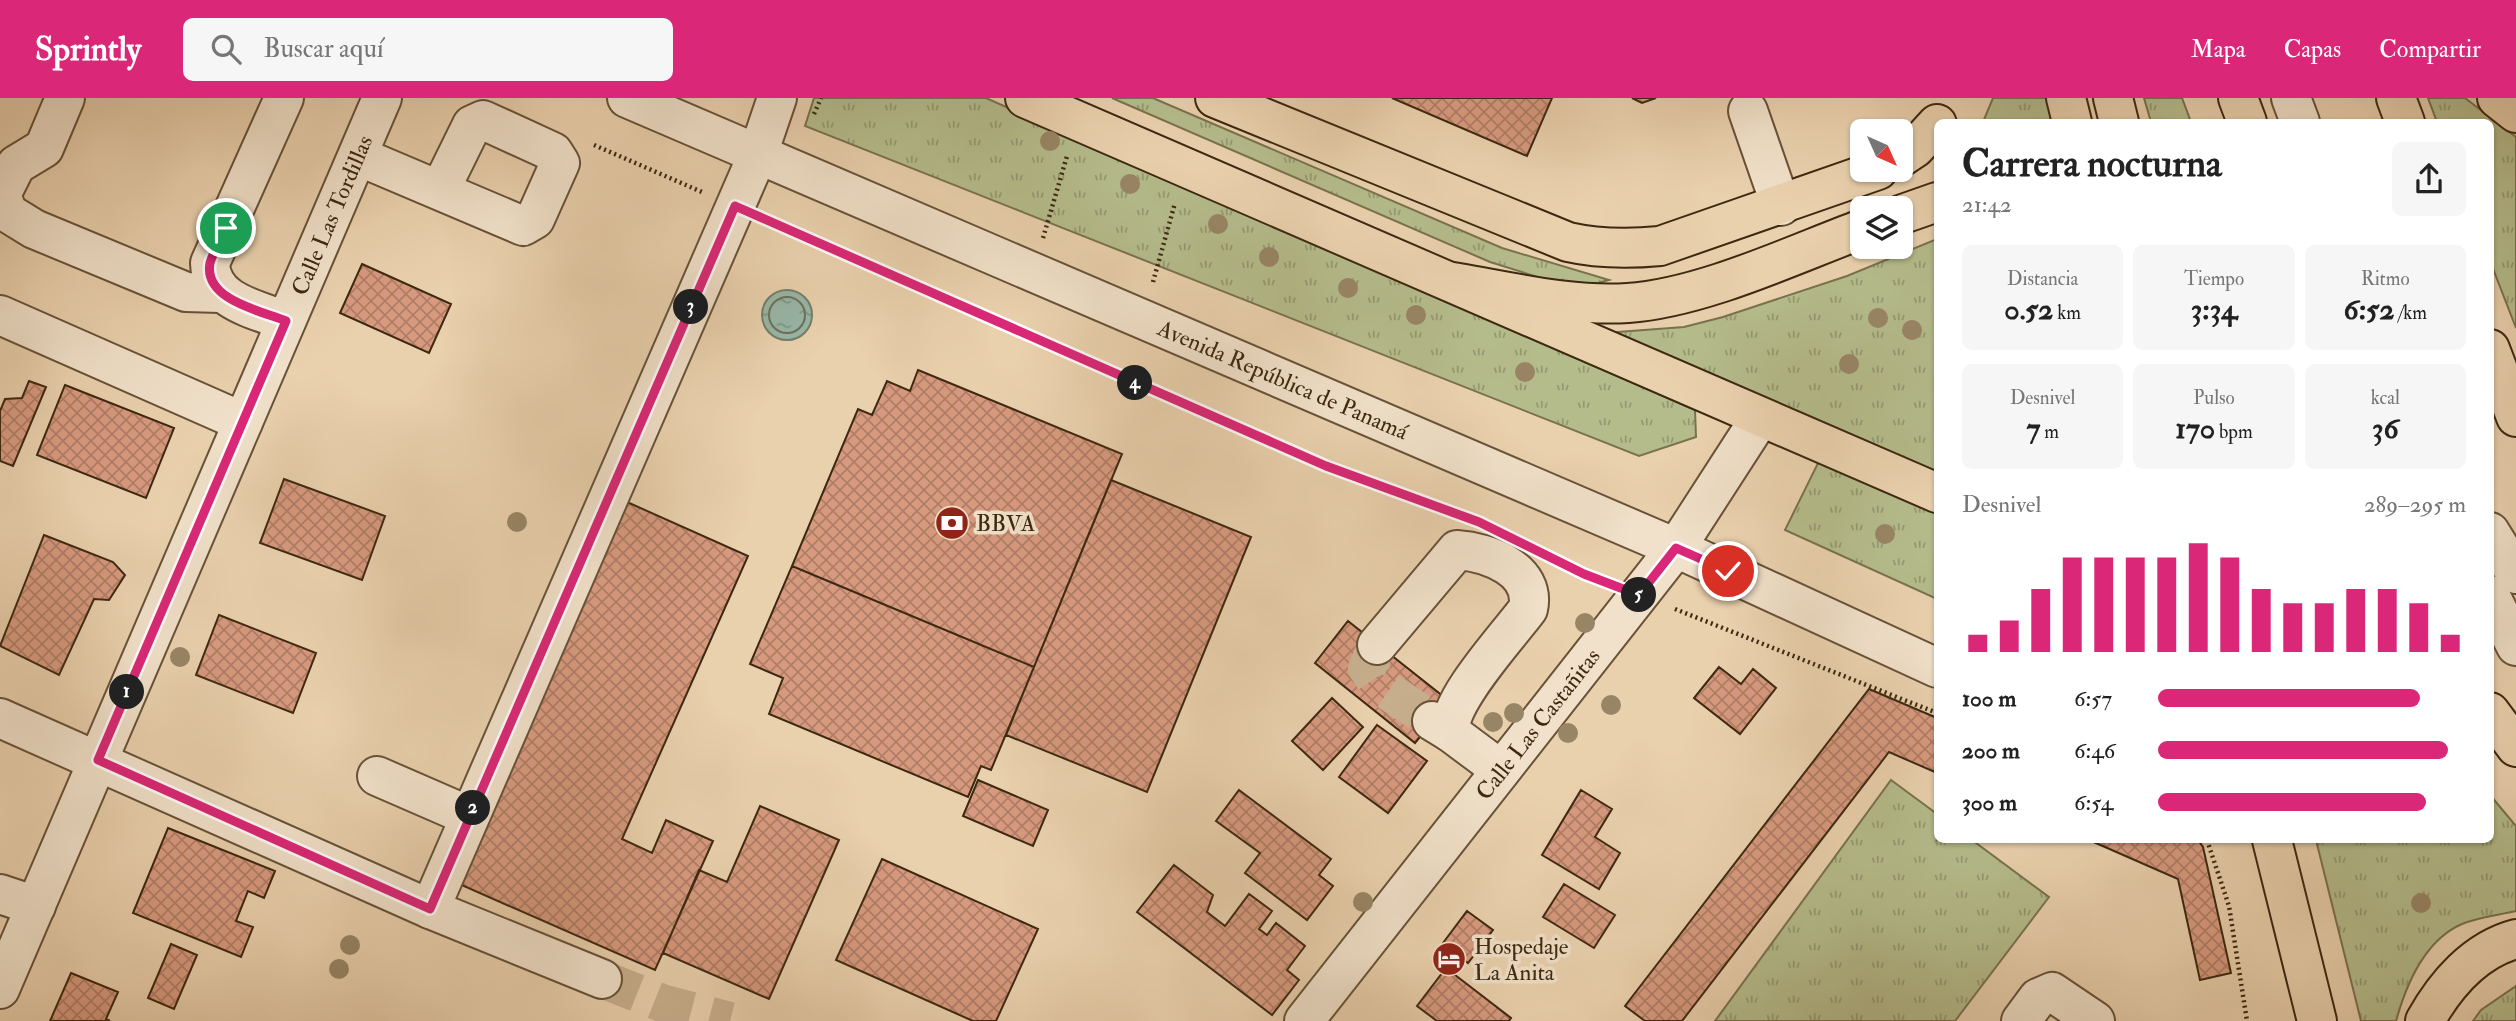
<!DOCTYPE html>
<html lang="es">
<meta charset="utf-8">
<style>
body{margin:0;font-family:"IM FELL Double Pica",serif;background:#f6f6f6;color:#222;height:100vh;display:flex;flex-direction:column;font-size:26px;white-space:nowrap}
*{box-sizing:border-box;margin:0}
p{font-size:23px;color:#767676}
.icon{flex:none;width:38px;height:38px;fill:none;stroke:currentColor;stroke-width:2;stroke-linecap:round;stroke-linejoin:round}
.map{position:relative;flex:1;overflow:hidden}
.side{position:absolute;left:1934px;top:21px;width:560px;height:724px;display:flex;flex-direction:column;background:#fff;border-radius:10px;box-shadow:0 2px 5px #0004}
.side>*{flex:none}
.needle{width:46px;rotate:135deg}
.controls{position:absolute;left:1850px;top:21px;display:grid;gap:14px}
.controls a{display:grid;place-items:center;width:63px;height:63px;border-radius:10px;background:#fff;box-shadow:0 2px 5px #0004;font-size:35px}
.pin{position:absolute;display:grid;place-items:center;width:60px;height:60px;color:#fff;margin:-30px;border:4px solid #fff;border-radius:50%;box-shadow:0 2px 7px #0007}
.km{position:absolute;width:35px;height:35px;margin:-18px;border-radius:50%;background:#222;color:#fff;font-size:19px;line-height:35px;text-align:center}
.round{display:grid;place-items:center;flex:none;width:74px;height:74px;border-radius:10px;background:#f6f6f6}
.overview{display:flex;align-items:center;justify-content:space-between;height:119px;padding:0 28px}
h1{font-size:38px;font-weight:700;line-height:52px}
.stats{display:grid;grid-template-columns:repeat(3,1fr);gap:10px;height:119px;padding:7px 28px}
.stats div{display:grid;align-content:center;border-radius:10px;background:#f6f6f6;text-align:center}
.stats b{font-size:30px;font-weight:700}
.stats small{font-size:19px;font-weight:400}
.stats p{font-size:19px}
.chart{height:196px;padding:14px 28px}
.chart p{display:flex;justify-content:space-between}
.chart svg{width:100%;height:126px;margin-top:7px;stroke:#db2777;stroke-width:6}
ul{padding:0 28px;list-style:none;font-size:23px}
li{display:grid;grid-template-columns:112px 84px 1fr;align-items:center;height:52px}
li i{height:18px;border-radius:9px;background:#db2777}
header{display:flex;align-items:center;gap:42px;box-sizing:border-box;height:98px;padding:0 35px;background:#db2777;color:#fff}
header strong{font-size:33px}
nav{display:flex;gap:38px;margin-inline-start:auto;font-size:24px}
.search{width:490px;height:63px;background:#f6f6f6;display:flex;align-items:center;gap:18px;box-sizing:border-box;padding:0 24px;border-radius:10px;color:#767676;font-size:26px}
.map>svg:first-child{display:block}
</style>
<header>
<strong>Sprintly</strong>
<div class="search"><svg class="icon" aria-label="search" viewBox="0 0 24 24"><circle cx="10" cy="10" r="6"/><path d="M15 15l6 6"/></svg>Buscar aquí</div>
<nav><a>Mapa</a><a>Capas</a><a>Compartir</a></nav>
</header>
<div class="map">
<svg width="2516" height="923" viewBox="0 0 2516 923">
<defs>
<pattern id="grass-tufts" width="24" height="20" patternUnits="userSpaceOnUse" patternTransform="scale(1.75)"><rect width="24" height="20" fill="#b5bc8c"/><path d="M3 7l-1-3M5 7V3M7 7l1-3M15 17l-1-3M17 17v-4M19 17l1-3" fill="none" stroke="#949971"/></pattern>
<pattern id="water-ripples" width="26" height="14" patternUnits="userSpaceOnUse" patternTransform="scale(1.75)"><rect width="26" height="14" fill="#98b7a8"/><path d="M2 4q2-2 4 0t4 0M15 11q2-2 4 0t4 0" fill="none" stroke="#7d9587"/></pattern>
<pattern id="building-cross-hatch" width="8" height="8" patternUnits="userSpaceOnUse" patternTransform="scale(1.75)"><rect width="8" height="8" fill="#d89a7f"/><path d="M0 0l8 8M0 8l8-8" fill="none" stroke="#b07e67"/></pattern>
</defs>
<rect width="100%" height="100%" fill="#ead1ae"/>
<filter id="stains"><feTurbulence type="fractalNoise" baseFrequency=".00286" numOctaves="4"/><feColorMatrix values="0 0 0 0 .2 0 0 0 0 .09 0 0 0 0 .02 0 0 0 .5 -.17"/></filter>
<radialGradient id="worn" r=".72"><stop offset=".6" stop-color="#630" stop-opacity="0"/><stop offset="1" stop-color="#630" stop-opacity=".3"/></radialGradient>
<path fill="url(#grass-tufts)" stroke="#79724e" stroke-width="2" d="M814,0H986L1695,312L1696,339L1639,358L805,28Z
M1112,0H1153L1502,150L1609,182L1591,187L1560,186L1490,164Z
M1993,0H2058L2064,24H1983Z
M2144,0H2182L2191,24H2151Z
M2428,0H2465L2516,39V230L2490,163V24H2437Z
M1937,141V374L1802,315L1674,266L1604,235L1684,229L1723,219L1847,178Z
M1822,357L1937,406V501L1785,432Z
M1891,682L1937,716V742H1972L2049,799L1955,923H1715Z
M2490,697L2516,728V813C2499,817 2478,819 2462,826C2425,842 2406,887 2396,923H2361L2316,742H2490Z
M2516,888V923H2473L2481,912Z"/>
<path fill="url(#water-ripples)" stroke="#747e6b" stroke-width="2" d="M762 217a25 25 0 1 1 50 0a25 25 0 1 1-50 0Z"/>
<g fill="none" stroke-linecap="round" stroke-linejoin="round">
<path stroke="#6a705c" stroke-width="2" d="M769 217a18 18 0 1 1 36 0a18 18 0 1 1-36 0Z"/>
</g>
<path fill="url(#building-cross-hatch)" stroke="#3d2810" stroke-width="2" d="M1392,0H1552L1527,58Z
M1632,0H1656L1642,5Z
M362,166L451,206L429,255L340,215Z
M918,272L1122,356L1034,569L792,468L858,311L872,317L887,283L910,293Z
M29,283L46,289L13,368L0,363V313L5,301L22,300Z
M65,287L174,330L146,400L37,357Z
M284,381L385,418L362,482L260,445Z
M1111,382L1251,439L1147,694L1006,637Z
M627,404L748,458L622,741L652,755L666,722L713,743L655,872L457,785Z
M44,437L113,464L125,477L109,502L94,501L59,577L0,548Z
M792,468L1034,569L991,672L981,668L968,699L769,616L783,580L750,566Z
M219,517L316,555L293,615L196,577Z
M1348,523L1449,603L1415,645L1315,565Z
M1719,569L1741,586L1753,571L1776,590L1740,636L1694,600Z
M1869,591L1937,620V675L1889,654L1682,923H1645L1625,908Z
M1332,600L1363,629L1323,672L1292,643Z
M1377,627L1427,663L1388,715L1339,679Z
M978,682L1048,712L1033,748L963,718Z
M1239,692L1331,761L1319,777L1333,788L1307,822L1245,775L1260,755L1216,723Z
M1581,692L1612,711L1595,739L1620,755L1599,791L1542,757Z
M760,708L839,742L769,901L663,855L699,772L727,784Z
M168,730L275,773L264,800L248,793L236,823L253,829L241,859L133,815Z
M2089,742H2198L2203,749L2231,875L2200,882L2178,781Z
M882,761L1038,831L996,923H973L836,862Z
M1174,767L1213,797L1207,814L1225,828L1249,796L1272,813L1259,831L1267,837L1276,825L1305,848L1287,872L1299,882L1272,917L1137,814Z
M1564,786L1615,817L1594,850L1543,819Z
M1467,813L1493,832L1468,865L1443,845Z
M171,846L197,857L174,911L148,900Z
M1446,870L1511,920L1509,923H1437L1417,908Z
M71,875L118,894L106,921L110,923H50Z"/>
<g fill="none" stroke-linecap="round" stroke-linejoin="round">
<path stroke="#c7af8e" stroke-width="38" stroke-dasharray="38 19" stroke-linecap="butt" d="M1377,547L1367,570L1378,586L1432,623
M602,881L662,905L730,923"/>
<g stroke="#685238" stroke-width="42">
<g id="minor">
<path d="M65,0L44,50L16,67L1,97L8,115L34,131L186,194L220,195"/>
<path d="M284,0L210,165C211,204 256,211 286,223"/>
<path id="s1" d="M627,0L1676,450L1937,570"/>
<path d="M2291,0L2300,24"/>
<path d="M1748,13L1781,108"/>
<path d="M358,58L523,128L535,121L560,65L553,54L483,22L472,27L441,90"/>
<path d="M0,217L243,324"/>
<path d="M2490,434L2516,476"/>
<path d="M2490,497L2516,548"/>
<path d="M1377,547L1457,452C1488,454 1537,472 1528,511C1508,538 1448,602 1450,634L1432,623"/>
<path d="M0,620L430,811L602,881"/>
<path d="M1450,634L1501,672"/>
<path d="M377,678L469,718"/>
<path d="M0,796L36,808"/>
<path d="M430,811L758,56L777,0"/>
<path id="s2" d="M0,891L382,0"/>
<path id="s3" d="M1304,923L1676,450L1760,320"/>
<path d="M2021,923L2038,900L2052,894L2095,923"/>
</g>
</g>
<g stroke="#3d2810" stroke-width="42">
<path id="major" d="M1025,0L1937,395
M1215,0L1568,144C1599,151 1628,151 1660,148L1878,72
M2066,0L2072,24
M1900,60L1915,50L1937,26"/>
</g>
<g stroke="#3d2810" stroke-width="42">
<path id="highway" d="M2113,0L2119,24
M2238,0L2247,24
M2396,0L2405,24
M2497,0L2516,15
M1900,117L1937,104
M1452,184C1509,193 1570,209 1628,205C1702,200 1792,157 1862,131
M2490,251L2516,319
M2490,614L2516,649
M2272,742L2317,923
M2425,923C2445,887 2475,852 2516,841"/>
</g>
<path stroke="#3d2810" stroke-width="4.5" stroke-dasharray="2 3.5" stroke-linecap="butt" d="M814,16L821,0
M594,47L702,94
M768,123L1327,368L1452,414
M1043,140L1067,58
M1153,184L1175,105
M1555,461L1605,484
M1675,511L1937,615
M2207,742L2229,808L2247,923"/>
<use href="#minor" stroke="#f1e1ca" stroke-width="38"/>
<use href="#major" stroke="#ead1ae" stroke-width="38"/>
<use href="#highway" stroke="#ead1ae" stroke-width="38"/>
</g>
<g fill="#988565">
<circle cx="1050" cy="43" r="10"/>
<circle cx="1130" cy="86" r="10"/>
<circle cx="1218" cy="126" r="10"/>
<circle cx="1269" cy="159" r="10"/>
<circle cx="1348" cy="190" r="10"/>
<circle cx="1416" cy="217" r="10"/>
<circle cx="1878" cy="220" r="10"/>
<circle cx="1912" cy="232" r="10"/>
<circle cx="1849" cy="266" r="10"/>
<circle cx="1525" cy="274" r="10"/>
<circle cx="517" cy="424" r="10"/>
<circle cx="1885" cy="436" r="10"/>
<circle cx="1585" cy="525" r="10"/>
<circle cx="180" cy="559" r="10"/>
<circle cx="1611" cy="607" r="10"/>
<circle cx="1514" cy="615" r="10"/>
<circle cx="1493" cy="624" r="10"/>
<circle cx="1568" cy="635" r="10"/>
<circle cx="1363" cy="804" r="10"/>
<circle cx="2421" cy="805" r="10"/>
<circle cx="350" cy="847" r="10"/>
<circle cx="339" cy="871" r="10"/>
</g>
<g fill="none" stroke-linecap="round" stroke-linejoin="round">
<g stroke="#fff" stroke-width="14">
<path id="route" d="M226,130C221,141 213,154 210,165C203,202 262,213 286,223L98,662L430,811L735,108L1326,368L1479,424L1584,476L1639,497L1676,450L1728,473"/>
</g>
<use href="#route" stroke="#db2777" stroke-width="9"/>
</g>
<defs>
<g id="bank-disc" transform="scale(1.75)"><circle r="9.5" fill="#8f2418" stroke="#f1e1ca"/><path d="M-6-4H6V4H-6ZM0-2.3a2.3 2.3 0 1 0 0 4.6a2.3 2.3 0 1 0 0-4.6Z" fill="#fff"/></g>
<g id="hotel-disc" transform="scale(1.75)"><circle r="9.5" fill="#8f2418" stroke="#f1e1ca"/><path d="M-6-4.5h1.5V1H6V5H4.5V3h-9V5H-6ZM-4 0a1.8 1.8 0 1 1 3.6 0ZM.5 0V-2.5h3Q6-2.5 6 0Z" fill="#fff"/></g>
</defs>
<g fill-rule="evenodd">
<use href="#bank-disc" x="952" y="425"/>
<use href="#hotel-disc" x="1449" y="861"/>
</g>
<g text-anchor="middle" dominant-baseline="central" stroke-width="7" stroke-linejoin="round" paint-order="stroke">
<g font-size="23" fill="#3d2810" stroke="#f1e1ca">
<text stroke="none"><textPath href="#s2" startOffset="842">Calle Las Tordillas</textPath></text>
<text stroke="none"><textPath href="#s1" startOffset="714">Avenida República de Panamá</textPath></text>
<text stroke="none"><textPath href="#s3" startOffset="378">Calle Las Castañitas</textPath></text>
</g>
<g font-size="23" fill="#3d2810" stroke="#f1e1ca" text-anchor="start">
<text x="976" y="425">BBVA</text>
<text x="1474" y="848">Hospedaje<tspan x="1474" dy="26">La Anita</tspan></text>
</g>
</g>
<rect width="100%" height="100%" filter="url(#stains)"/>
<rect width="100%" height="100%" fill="url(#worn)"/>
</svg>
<div class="controls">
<a><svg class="needle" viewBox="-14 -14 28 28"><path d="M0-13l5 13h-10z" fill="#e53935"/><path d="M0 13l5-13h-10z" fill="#767676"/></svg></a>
<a><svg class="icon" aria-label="layers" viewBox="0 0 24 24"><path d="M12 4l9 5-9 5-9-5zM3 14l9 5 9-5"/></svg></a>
</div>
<div class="pin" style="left:226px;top:130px;background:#1e9e55"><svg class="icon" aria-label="arrive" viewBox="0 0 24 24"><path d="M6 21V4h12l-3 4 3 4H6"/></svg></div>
<div class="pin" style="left:1728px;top:473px;background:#d93025"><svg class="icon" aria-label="check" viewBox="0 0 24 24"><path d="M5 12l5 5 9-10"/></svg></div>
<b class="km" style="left:127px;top:594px">1</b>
<b class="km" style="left:473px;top:710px">2</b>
<b class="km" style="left:691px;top:209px">3</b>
<b class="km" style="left:1135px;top:285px">4</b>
<b class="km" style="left:1639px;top:497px">5</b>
<section class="side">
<div class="overview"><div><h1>Carrera nocturna</h1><p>21:42</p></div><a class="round"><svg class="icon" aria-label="share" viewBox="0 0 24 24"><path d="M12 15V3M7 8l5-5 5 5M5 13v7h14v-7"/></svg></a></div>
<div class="stats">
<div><p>Distancia</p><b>0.52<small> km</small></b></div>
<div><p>Tiempo</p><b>3:34</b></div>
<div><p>Ritmo</p><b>6:52<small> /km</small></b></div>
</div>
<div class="stats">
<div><p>Desnivel</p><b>7<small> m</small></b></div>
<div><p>Pulso</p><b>170<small> bpm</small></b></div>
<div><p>kcal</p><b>36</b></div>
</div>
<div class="chart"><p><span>Desnivel</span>289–295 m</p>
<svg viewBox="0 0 160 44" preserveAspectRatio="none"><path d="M5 44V38M15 44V33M25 44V22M35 44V11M45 44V11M55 44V11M65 44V11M75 44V6M85 44V11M95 44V22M105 44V27M115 44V27M125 44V22M135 44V22M145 44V27M155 44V38"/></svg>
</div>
<ul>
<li><b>100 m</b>6:57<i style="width:85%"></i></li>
<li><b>200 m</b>6:46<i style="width:94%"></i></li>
<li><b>300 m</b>6:54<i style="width:87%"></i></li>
</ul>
</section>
</div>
